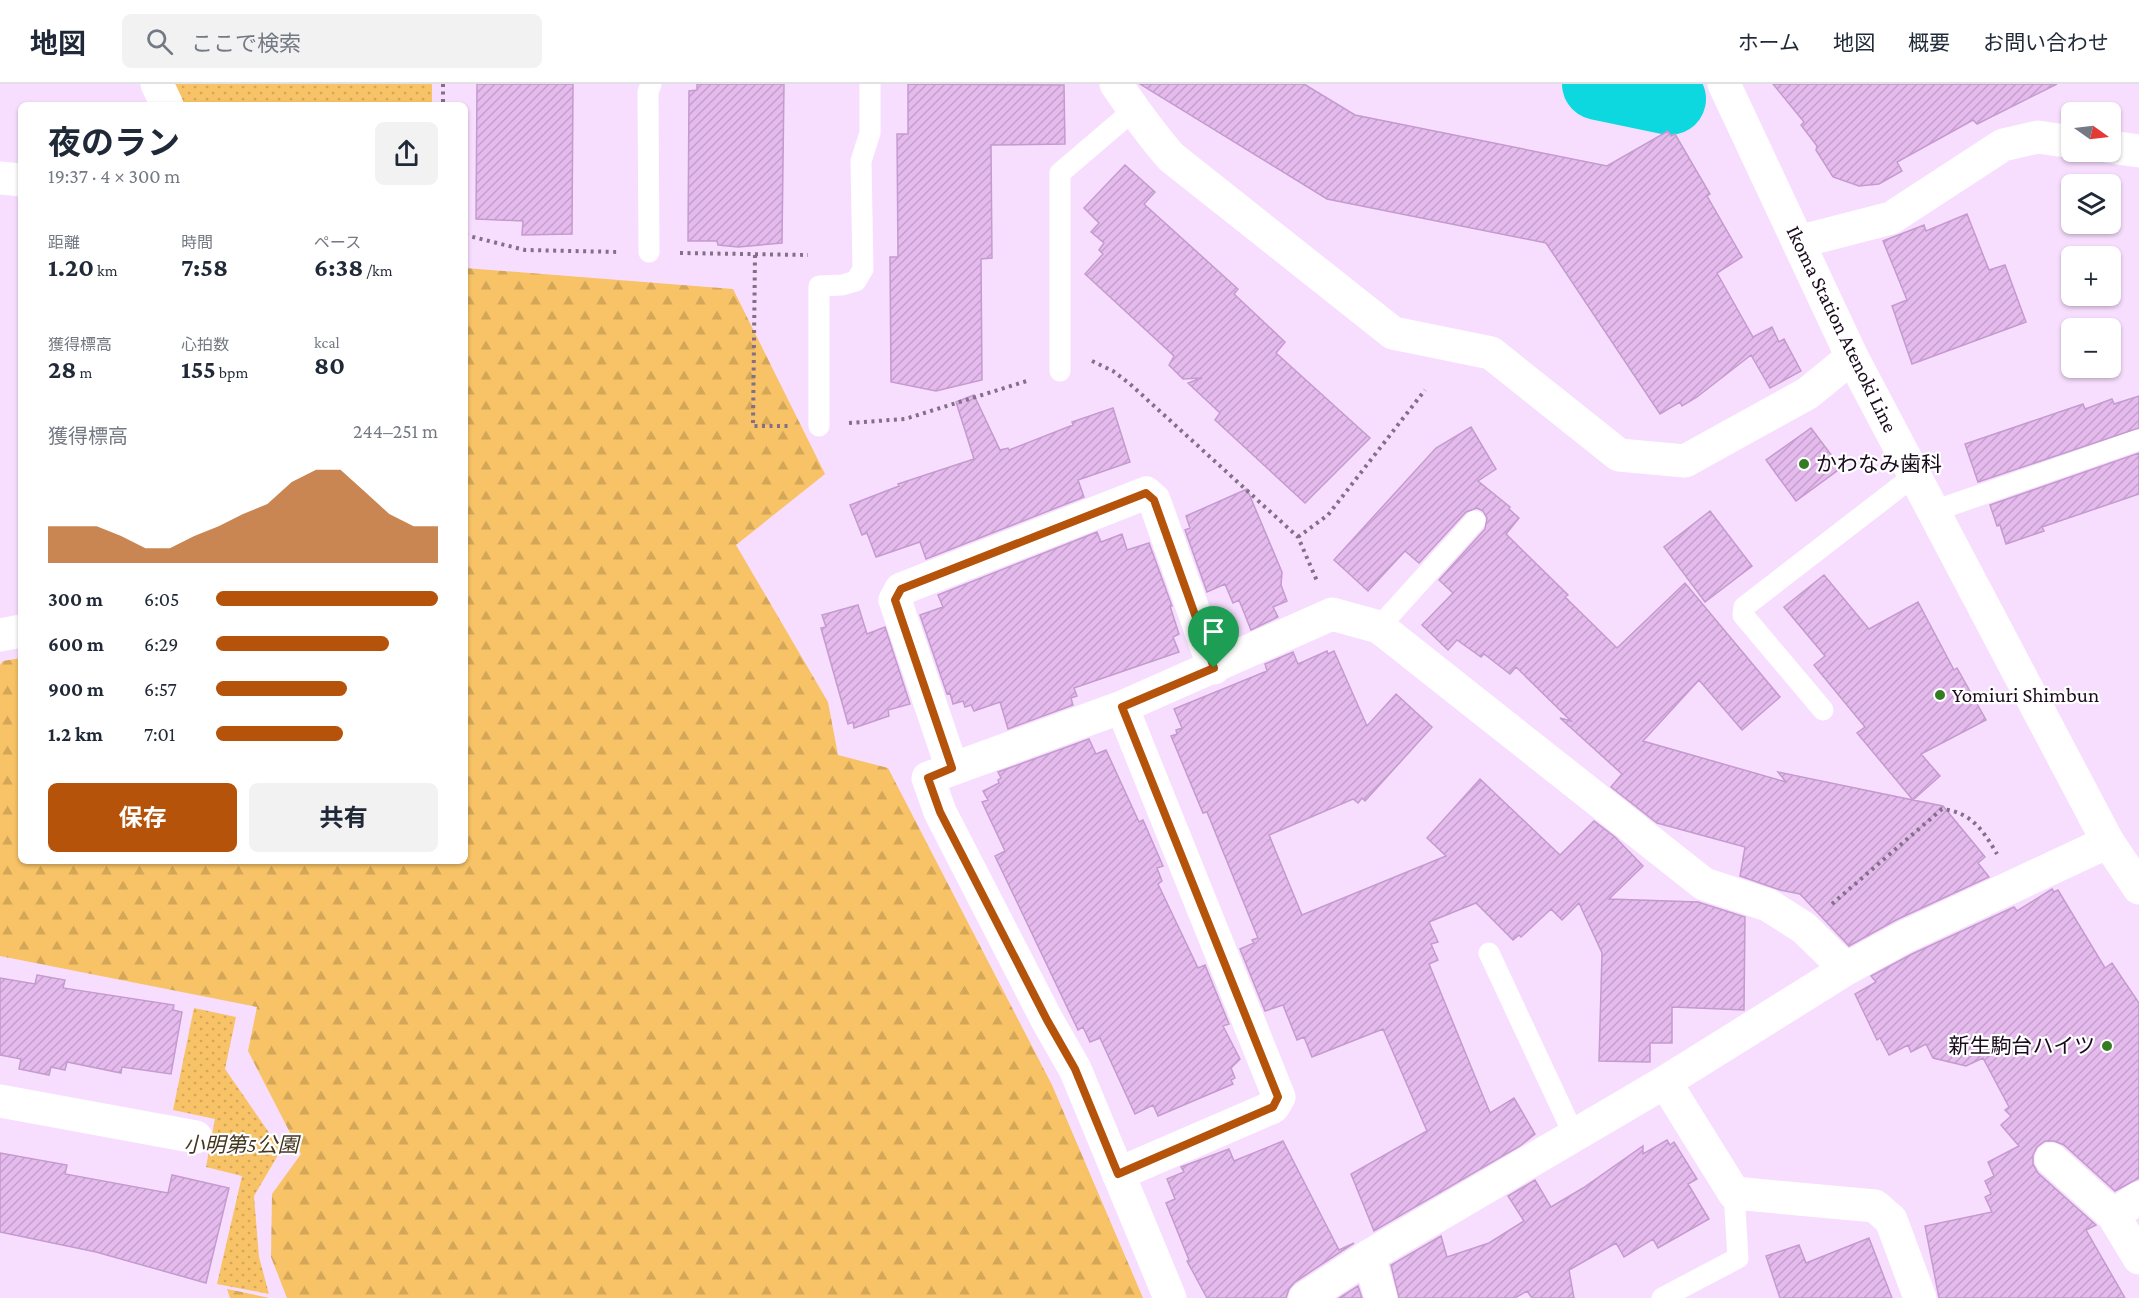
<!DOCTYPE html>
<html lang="ja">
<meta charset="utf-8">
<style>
body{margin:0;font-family:"Crimson Pro","Noto Sans JP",serif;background:#f2f2f3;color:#1f2937;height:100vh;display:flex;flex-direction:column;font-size:22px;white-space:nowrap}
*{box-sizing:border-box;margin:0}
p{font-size:20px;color:#747a83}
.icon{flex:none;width:33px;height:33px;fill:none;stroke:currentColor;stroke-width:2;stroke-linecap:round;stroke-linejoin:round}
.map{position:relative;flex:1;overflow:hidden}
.details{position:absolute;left:18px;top:18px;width:450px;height:762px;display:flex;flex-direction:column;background:#fff;border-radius:9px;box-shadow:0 2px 4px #0004}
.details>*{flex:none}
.needle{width:39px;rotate:104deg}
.buttons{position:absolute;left:2061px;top:18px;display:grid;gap:12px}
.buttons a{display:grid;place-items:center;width:60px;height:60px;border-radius:9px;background:#fff;box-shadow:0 2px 4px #0004;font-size:30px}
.pin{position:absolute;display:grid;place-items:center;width:51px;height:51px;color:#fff;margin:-62px -26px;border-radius:50% 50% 50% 0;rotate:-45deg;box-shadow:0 0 6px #0007}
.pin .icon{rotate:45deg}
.round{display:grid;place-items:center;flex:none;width:63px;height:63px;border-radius:9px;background:#f2f2f3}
.headline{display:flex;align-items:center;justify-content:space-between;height:102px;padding:0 30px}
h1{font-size:33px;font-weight:700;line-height:45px}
.figures{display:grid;grid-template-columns:repeat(3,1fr);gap:9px;height:102px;padding:6px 30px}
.figures div{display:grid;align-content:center}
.figures b{font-size:26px;font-weight:700}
.figures small{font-size:16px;font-weight:400}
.figures p{font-size:16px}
.chart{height:168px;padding:12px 30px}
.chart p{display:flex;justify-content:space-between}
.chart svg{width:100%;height:108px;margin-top:6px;fill:#b45309;opacity:.7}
.primary-button{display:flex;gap:12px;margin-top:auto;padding:12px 30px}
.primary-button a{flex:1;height:69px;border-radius:9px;background:#b45309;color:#fff;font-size:24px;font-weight:700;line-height:69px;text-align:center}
.primary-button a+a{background:#f2f2f3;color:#1f2937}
ul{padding:0 30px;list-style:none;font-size:20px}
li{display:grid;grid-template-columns:96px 72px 1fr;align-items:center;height:45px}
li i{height:15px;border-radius:8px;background:#b45309}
header{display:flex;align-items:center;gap:36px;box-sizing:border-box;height:84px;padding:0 30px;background:#fff;border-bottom:2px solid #e0e1e3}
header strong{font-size:28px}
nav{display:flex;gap:33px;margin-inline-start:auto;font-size:21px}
.search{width:420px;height:54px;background:#f2f2f3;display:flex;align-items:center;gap:15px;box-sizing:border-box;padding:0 21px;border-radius:9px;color:#747a83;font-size:22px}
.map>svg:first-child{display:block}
</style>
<header>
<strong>地図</strong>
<div class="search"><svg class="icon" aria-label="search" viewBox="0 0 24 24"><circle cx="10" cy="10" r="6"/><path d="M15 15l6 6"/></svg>ここで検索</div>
<nav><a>ホーム</a><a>地図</a><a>概要</a><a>お問い合わせ</a></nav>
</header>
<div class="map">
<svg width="2139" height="1214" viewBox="0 0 2139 1214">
<defs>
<pattern id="forest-firs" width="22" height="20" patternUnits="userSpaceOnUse" patternTransform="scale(1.5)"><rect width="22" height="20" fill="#f7c366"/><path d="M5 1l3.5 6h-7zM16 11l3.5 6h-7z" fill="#d3a658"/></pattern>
<pattern id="park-dots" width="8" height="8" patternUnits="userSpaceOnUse" patternTransform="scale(1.5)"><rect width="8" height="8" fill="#f7c366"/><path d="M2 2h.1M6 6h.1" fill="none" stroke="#d3a658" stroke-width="1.8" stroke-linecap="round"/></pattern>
<pattern id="building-hatch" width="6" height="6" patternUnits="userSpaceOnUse" patternTransform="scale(1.5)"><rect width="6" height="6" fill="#e5bbee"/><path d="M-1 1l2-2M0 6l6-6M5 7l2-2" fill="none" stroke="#c49fcc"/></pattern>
</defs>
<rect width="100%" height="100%" fill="#f8defe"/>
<path fill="url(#forest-firs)" d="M465,184L733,205L825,390L736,461L828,618L838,671L888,684L1052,1001L1143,1214H287L271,1173L272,1110L301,1070L248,967L257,923L0,872V581L3,577L21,574V777H465Z
M227,1205L270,1214H230Z"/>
<path fill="url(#park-dots)" d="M174,0H432V21H184Z
M194,924L236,933L225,985L281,1066L254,1112L259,1173L269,1210L217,1200L242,1092L206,1083L215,1035L173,1026Z"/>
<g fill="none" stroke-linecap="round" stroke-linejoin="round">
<path stroke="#0dd8e0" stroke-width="72" d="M1598,0L1670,15"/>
</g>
<path fill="url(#building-hatch)" stroke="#c49bce" stroke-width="1.5" d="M477,0H573L572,150L522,151L523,137L476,135Z
M697,0H784L782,159L738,163L718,161L717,157H688L689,7L697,6Z
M908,0L1064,1L1065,60L991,61L992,174L981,175L982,296L936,307L891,298L890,173H898L897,50H908Z
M1140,0H1304L1355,31L1607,82L1668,47L1671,52L1675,50L1710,110L1707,112L1742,173L1717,189L1753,253L1772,243L1779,258L1784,255L1801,287L1770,304L1751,271L1697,313L1682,322L1680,318L1660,330L1546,159L1327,115Z
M1773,0H2057L1977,40L1973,36L1897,78L1902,87L1879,100L1859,102L1833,93L1816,66L1817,62L1801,41L1804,38Z
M1125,81L1155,108L1144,120L1238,205L1234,210L1285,258L1276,269L1370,354L1305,419L1215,336L1220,329L1188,299L1202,294L1183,295L1169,281L1174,272L1085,190L1103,170L1099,166L1104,159L1091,148L1099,139L1084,124Z
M1967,130L1989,186L2005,181L2026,238L1912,280L1892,222L1907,216L1883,157L1924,141L1926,147Z
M974,311L1000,366L1008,364L1009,366L1073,341L1072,338L1113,324L1130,378L1078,396L1084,413L926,475L920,458L876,473L867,449L862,451L850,421L899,402L898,400L974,375L956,318Z
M2139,312V344L1978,398L1965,360L2083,320L2085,325L2112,315L2114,320Z
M1471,343L1496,385L1478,397L1510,423L1509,425L1519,434L1506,450L1568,511L1565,513L1617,564L1685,499L1780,613L1742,646L1699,596L1643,657L1786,698L1778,688L1913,716L1857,649L1865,643L1814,581L1825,572L1784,523L1824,491L1869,545L1918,518L1954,586L1957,584L1986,636L1921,670L1940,692L1913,716L1943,722L1985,773L1978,779L1989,793L1896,836L1849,862L1800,810L1780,806L1740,792L1745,763L1657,739L1611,703L1622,690L1560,634L1571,637L1516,583L1510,590L1484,570L1481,573L1457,556L1448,566L1422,541L1453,509L1439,496L1485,445L1487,434L1483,427L1477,424L1466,428L1419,479L1405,467L1368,507L1334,476L1436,364Z
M1811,344L1841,384L1796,417L1766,376Z
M2139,369V410L2042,443L2044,447L2006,460L2000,441L1997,442L1990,421Z
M1247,405L1282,488L1281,501L1287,517L1273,523L1278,533L1251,546L1239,516L1233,519L1225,500L1207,508L1185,446L1190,444L1186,432Z
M1710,427L1752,482L1705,518L1664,463Z
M1097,448L1101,458L1122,450L1127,466L1149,459L1172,522H1170L1179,550L1173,553L1179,568L1074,604L1077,612L1071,614L1073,621L1008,645L1000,618L974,627L971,621L965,623L963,617L953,620L950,609L947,610L920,531L943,523L938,511Z
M858,521L867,550L885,543L910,620L888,626L889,632L854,644L853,638L848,640L821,544L826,543L822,531Z
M1327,567L1328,570L1334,567L1367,642L1396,610L1432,643L1365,717L1362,714L1358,719L1353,715L1269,751L1302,831L1446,772L1427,754L1480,695L1560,771L1594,737L1615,753L1643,782L1609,815L1698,818L1745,833L1744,926L1672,923V959H1650V978H1647L1599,977L1602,869L1579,819L1562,836L1551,825L1521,853L1519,851L1513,856L1476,819L1429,838L1438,858L1431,860L1438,876L1429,880L1490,1029L1514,1014L1535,1050L1520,1062L1374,1147L1351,1090L1427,1047L1383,945L1312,973L1304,953L1297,956L1283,921L1265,927L1240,865L1254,859L1252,856L1258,854L1207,728L1203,729L1171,652L1177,650L1176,646L1182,644L1174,625L1267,587L1265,580L1293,568L1298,580Z
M1089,655L1096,670L1106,666L1139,738L1143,736L1163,782L1157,784L1162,797L1158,800L1198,884L1205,881L1229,940L1223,942L1240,975L1231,984L1235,994L1231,996L1233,1000L1158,1032L1153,1021L1135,1030L1100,954L1090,958L1083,943L1078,946L995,772L1005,767L982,718L988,716L983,707L999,699L998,696L1001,694L998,688Z
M2052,805L2054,808L2058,806L2105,884L2112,879L2139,919V1094L2115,1107L2064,1061L2054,1057H2045L2037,1063L2033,1071V1080L2038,1089L2096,1141L2086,1146L2125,1214H1939L1925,1142L1992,1128L1985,1113L1991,1110L1985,1097L1994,1092L1988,1078L2019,1062L2001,1041L2011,1032L2005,1026L2009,1023L1983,974L1966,982L1933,974L1926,960L1911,968L1908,961L1889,971L1880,954L1877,956L1855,910L1876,898L1871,892L1912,870L2014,823L2017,827Z
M37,891L65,896L63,904L174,921L173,926L182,928L171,990L122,983L121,989L67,978L65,986L51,983L49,991L19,985L21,975L0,971V894L35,900Z
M1667,1056L1670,1061L1674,1058L1697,1095L1688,1100L1709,1135L1658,1164L1653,1155L1624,1173L1616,1159L1569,1186L1574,1214H1532L1527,1207L1515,1214H1399L1391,1181L1441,1152L1447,1173L1489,1159L1524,1137L1508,1112L1535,1096L1551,1123L1583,1104L1643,1062V1070Z
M1283,1057L1339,1166L1354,1159L1295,1198L1289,1205L1286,1214H1207L1187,1177L1189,1176L1166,1119L1175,1115L1167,1095L1184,1088L1181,1083L1229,1065L1234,1077Z
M0,1069L67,1081L65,1090L168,1109L172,1091L229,1104L206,1199L96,1168L0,1148Z
M1869,1154L1892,1214H1780L1766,1172L1799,1161L1806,1179Z
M1358,1202L1362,1214H1339Z"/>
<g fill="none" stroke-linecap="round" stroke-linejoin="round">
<path stroke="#836f88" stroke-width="4" stroke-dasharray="3 4.5" stroke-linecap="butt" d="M443,0V21
M465,151L525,166L619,168
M680,169L808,171
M755,171L753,342H788
M1092,277L1113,287L1130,300L1298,453L1317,497
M849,339L905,335L1030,296
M1298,453L1328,431L1425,306
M1832,820L1942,725C1971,728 1983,746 1997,770"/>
<path stroke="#fff" stroke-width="21" d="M649,168L648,8L651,0
M1060,287V89L1135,25
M819,342V202L842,201L856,197L863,185L861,77L870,49V0
M1934,427L2139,356
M1379,543L1475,437
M1823,626L1743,531L1744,523L1915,391
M1489,869L1574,1051
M1662,1214L1738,1174L1734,1109"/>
<path stroke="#fff" stroke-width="33" d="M157,0L167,21
M1116,0C1133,25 1151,50 1171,73L1393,249L1491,269L1619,371L1685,377L1808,309L1852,273
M2110,63L2139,67
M0,94L21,96
M1798,158L1891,134L2003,61L2038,53L2072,58
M0,551L21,547
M952,684L895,516L901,505L1146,409L1154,416L1214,584
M1665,998L1734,1109L1875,1122L1891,1136L1920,1214
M0,1017L196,1053
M2051,1075L2113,1131L2139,1174
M1118,1090L1273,1023L1279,1013L1122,623
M2113,1131L2139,1114
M1369,1172L1381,1214
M1170,1214L1075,985L1047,936L940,728L928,694L1122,623L1332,530L1379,543L1704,800L1768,821L1804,844L1846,885
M1305,1214L1369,1172L1665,998L1846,885L1904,853L2108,758"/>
<path stroke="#fff" stroke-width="33" d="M1724,0L1852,273L2108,758L2139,804"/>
</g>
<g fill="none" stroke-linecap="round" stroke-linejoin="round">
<g stroke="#fff" stroke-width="12">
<path id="route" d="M1146,409L1154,416L1214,584L1122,623L1278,1013L1273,1023L1118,1090L1075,985L1047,936L940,728L928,694L952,684L895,516L901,505Z"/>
</g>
<use href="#route" stroke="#b45309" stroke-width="8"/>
</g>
<g fill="#347c22" stroke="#fff" stroke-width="2">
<circle cx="1804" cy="380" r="6"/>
<circle cx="1940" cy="611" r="6"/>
<circle cx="2107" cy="962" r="6"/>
</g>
<g text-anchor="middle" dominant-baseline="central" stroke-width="4.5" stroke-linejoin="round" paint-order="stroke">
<g font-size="21" fill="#1a0b1d" stroke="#fff">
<text transform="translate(1842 245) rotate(64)">Ikoma Station Atenoki Line</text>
</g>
<g font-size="21" fill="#1a0b1d" stroke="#fff" text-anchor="start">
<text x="1816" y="380">かわなみ歯科</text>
<text x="1952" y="611">Yomiuri Shimbun</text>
<text x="2095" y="962" text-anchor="end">新生駒台ハイツ</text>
</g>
<g font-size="21" font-style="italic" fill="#443720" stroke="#fff">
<text x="241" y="1061">小明第5公園</text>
</g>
</g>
</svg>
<div class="buttons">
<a><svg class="needle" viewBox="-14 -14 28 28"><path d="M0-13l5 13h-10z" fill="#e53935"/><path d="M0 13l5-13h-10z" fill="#747a83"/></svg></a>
<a><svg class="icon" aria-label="layers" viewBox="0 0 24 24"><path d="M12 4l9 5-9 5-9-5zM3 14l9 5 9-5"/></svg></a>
<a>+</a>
<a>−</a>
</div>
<div class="pin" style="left:1214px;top:584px;background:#1e9e55"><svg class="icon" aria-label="arrive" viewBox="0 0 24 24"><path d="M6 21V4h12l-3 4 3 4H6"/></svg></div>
<section class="details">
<div class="headline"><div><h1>夜のラン</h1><p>19:37 · 4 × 300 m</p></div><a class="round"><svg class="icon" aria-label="share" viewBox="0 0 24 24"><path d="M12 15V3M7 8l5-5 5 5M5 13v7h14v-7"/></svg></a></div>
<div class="figures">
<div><p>距離</p><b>1.20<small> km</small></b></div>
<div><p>時間</p><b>7:58</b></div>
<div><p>ペース</p><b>6:38<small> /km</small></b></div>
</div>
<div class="figures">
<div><p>獲得標高</p><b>28<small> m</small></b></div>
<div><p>心拍数</p><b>155<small> bpm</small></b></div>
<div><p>kcal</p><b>80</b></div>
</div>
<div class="chart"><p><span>獲得標高</span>244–251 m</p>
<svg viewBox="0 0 160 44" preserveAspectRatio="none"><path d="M0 44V29L10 29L20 29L30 33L40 38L50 38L60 33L70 29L80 24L90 20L100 11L110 6L120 6L130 15L140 24L150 29L160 29V44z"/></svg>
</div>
<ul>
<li><b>300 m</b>6:05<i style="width:100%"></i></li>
<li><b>600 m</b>6:29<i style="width:78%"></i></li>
<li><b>900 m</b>6:57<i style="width:59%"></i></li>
<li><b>1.2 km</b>7:01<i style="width:57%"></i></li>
</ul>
<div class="primary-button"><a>保存</a><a>共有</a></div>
</section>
</div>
